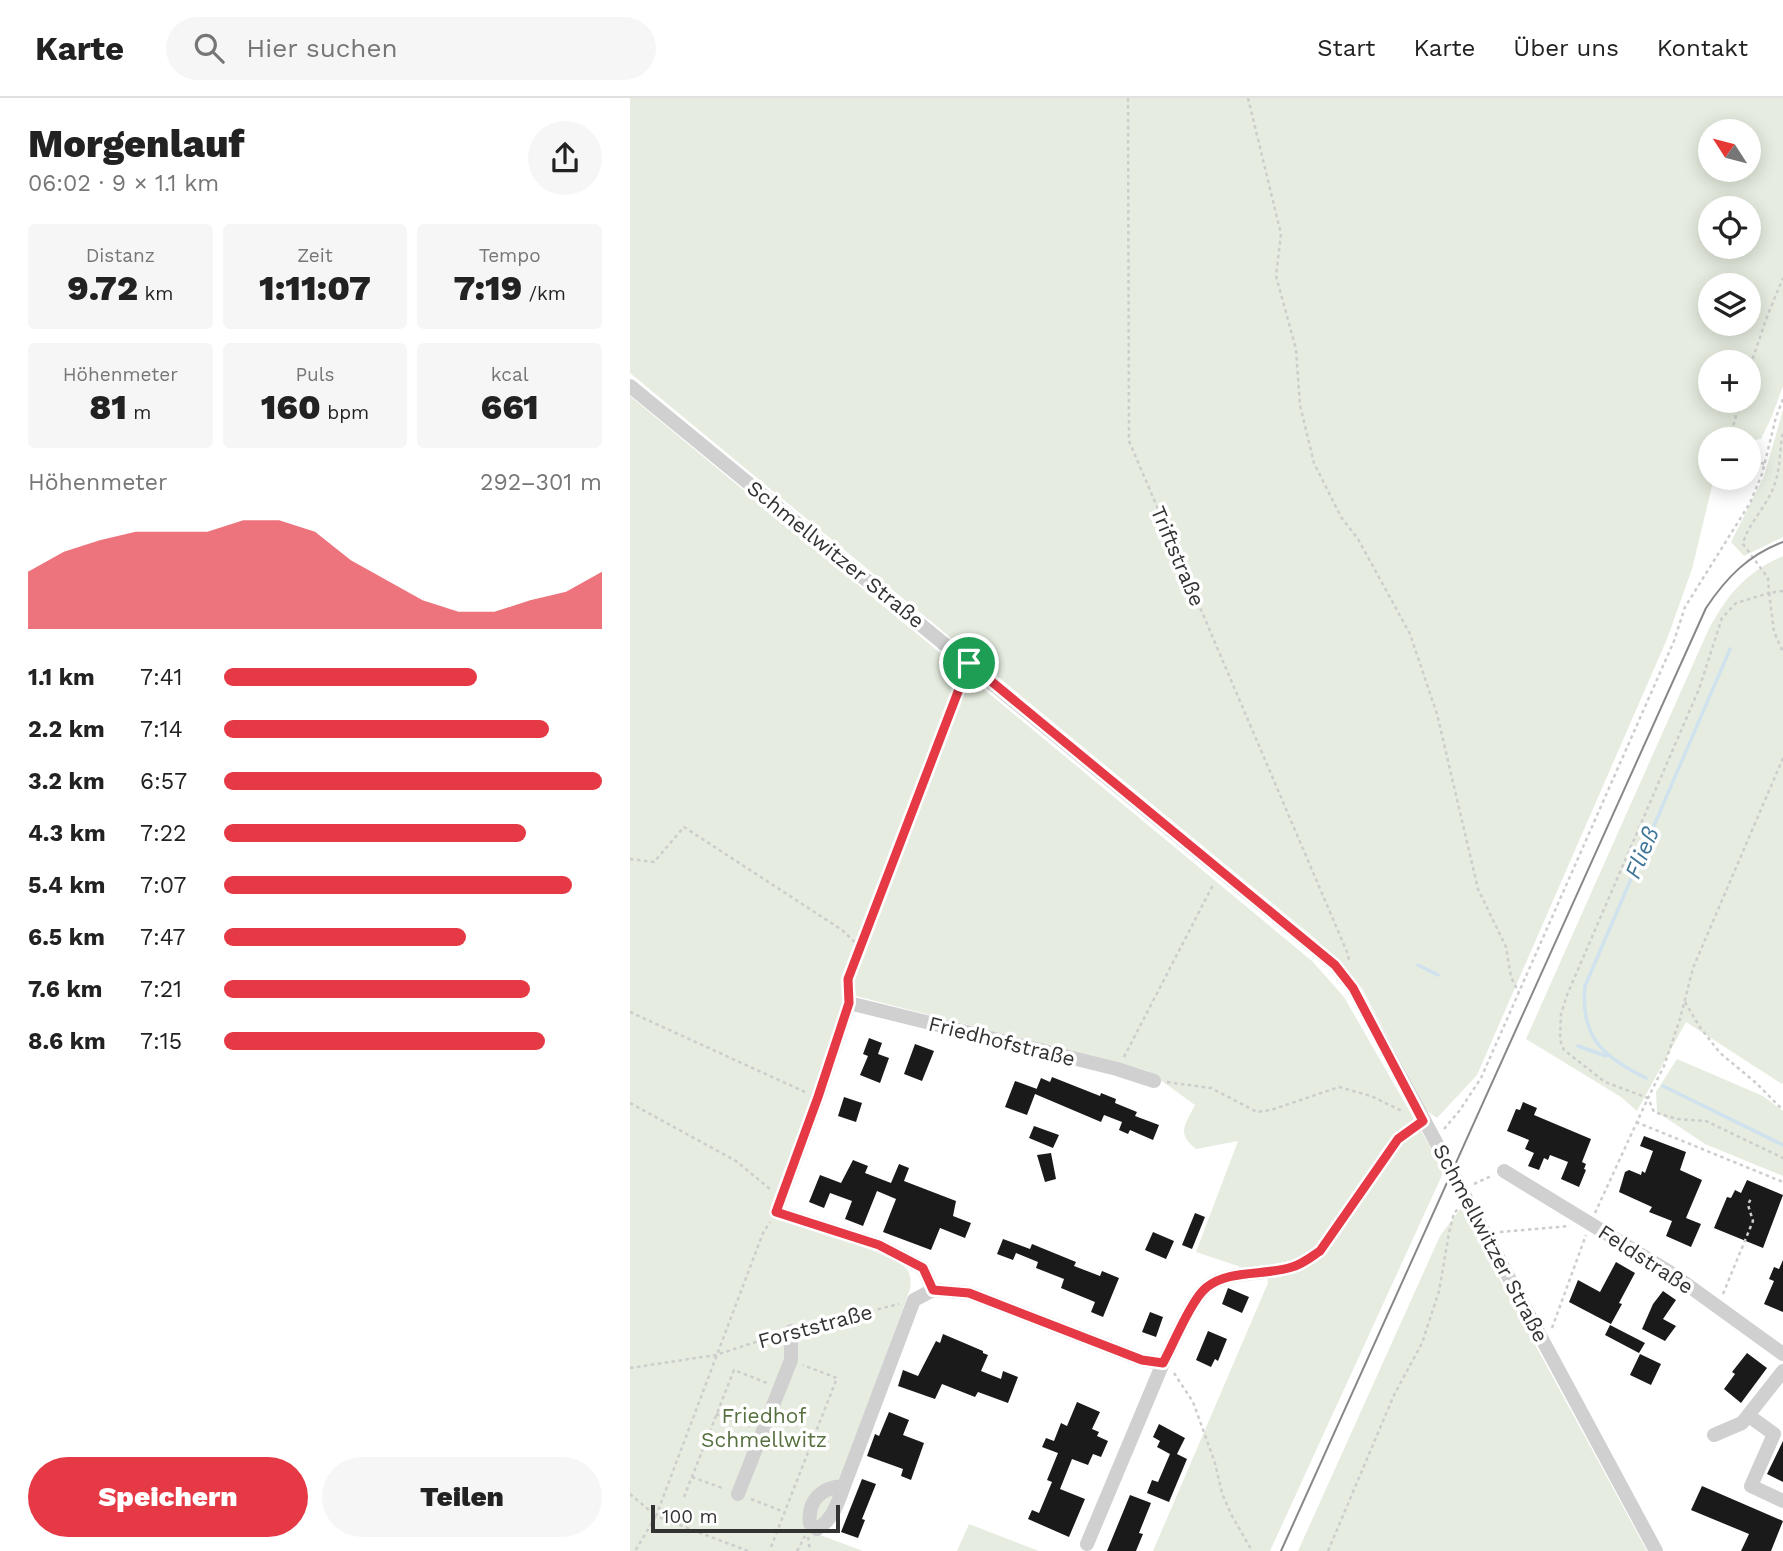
<!DOCTYPE html>
<html lang="de">
<meta charset="utf-8">
<style>
body{margin:0;font-family:"Work Sans",sans-serif;background:#f6f6f6;color:#222;height:100vh;display:flex;flex-direction:column;font-size:26px;white-space:nowrap}
*{box-sizing:border-box;margin:0}
p{font-size:23px;color:#767676}
.icon{flex:none;width:38px;height:38px;fill:none;stroke:currentColor;stroke-width:2;stroke-linecap:round;stroke-linejoin:round}
.map{position:relative;flex:1;overflow:hidden}
.sheet{display:flex;flex-direction:column;background:#fff;width:630px}
.sheet>*{flex:none}
.needle{width:46px;rotate:306deg}
.fabs{position:absolute;left:1068px;top:21px;display:grid;gap:14px}
.fabs a{display:grid;place-items:center;width:63px;height:63px;border-radius:50%;background:#fff;box-shadow:0 4px 18px #0003;font-size:35px}
.scale{position:absolute;left:21px;bottom:18px;width:189px;box-sizing:border-box;padding-left:7px;border:4px solid #333;border-top:0;font-size:19px;line-height:24px;white-space:nowrap;color:#333;-webkit-text-stroke:5px #fff;paint-order:stroke}
.pin{position:absolute;display:grid;place-items:center;width:60px;height:60px;color:#fff;margin:-30px;border:4px solid #fff;border-radius:50%;box-shadow:0 2px 7px #0007}
.round{display:grid;place-items:center;flex:none;width:74px;height:74px;border-radius:37px;background:#f6f6f6}
.head{display:flex;align-items:center;justify-content:space-between;height:119px;padding:0 28px}
h1{font-size:38px;font-weight:800;line-height:52px}
.stats{display:grid;grid-template-columns:repeat(3,1fr);gap:10px;height:119px;padding:7px 28px}
.stats div{display:grid;align-content:center;border-radius:7px;background:#f6f6f6;text-align:center}
.stats b{font-size:35px;font-weight:800}
.stats small{font-size:19px;font-weight:400}
.stats p{font-size:19px}
.chart{height:196px;padding:14px 28px}
.chart p{display:flex;justify-content:space-between}
.chart svg{width:100%;height:126px;margin-top:7px;fill:#e63946;opacity:.7}
.button{display:flex;gap:14px;margin-top:auto;padding:14px 28px}
.button a{flex:1;height:80px;border-radius:42px;background:#e63946;color:#fff;font-size:28px;font-weight:800;line-height:80px;text-align:center}
.button a+a{background:#f6f6f6;color:#222}
ul{padding:0 28px;list-style:none;font-size:23px}
li{display:grid;grid-template-columns:112px 84px 1fr;align-items:center;height:52px}
li i{height:18px;border-radius:9px;background:#e63946}
header{display:flex;align-items:center;gap:42px;box-sizing:border-box;height:98px;padding:0 35px;background:#fff;border-bottom:2px solid #e0e0e0}
header strong{font-size:33px}
nav{display:flex;gap:38px;margin-inline-start:auto;font-size:24px}
.search{width:490px;height:63px;background:#f6f6f6;display:flex;align-items:center;gap:18px;box-sizing:border-box;padding:0 24px;border-radius:38px;color:#767676;font-size:26px}
main{display:flex;flex:1;min-height:0}
.map>svg:first-child{display:block}
</style>
<header>
<strong>Karte</strong>
<div class="search"><svg class="icon" aria-label="search" viewBox="0 0 24 24"><circle cx="10" cy="10" r="6"/><path d="M15 15l6 6"/></svg>Hier suchen</div>
<nav><a>Start</a><a>Karte</a><a>Über uns</a><a>Kontakt</a></nav>
</header>
<main>
<section class="sheet">
<div class="head"><div><h1>Morgenlauf</h1><p>06:02 · 9 × 1.1 km</p></div><a class="round"><svg class="icon" aria-label="share" viewBox="0 0 24 24"><path d="M12 15V3M7 8l5-5 5 5M5 13v7h14v-7"/></svg></a></div>
<div class="stats">
<div><p>Distanz</p><b>9.72<small> km</small></b></div>
<div><p>Zeit</p><b>1:11:07</b></div>
<div><p>Tempo</p><b>7:19<small> /km</small></b></div>
</div>
<div class="stats">
<div><p>Höhenmeter</p><b>81<small> m</small></b></div>
<div><p>Puls</p><b>160<small> bpm</small></b></div>
<div><p>kcal</p><b>661</b></div>
</div>
<div class="chart"><p><span>Höhenmeter</span>292–301 m</p>
<svg viewBox="0 0 160 44" preserveAspectRatio="none"><path d="M0 44V24L10 17L20 13L30 10L40 10L50 10L60 6L70 6L80 10L90 20L100 27L110 34L120 38L130 38L140 34L150 31L160 24V44z"/></svg>
</div>
<ul>
<li><b>1.1 km</b>7:41<i style="width:67%"></i></li>
<li><b>2.2 km</b>7:14<i style="width:86%"></i></li>
<li><b>3.2 km</b>6:57<i style="width:100%"></i></li>
<li><b>4.3 km</b>7:22<i style="width:80%"></i></li>
<li><b>5.4 km</b>7:07<i style="width:92%"></i></li>
<li><b>6.5 km</b>7:47<i style="width:64%"></i></li>
<li><b>7.6 km</b>7:21<i style="width:81%"></i></li>
<li><b>8.6 km</b>7:15<i style="width:85%"></i></li>
</ul>
<div class="button"><a>Speichern</a><a>Teilen</a></div>
</section>
<div class="map">
<svg width="1153" height="1453" viewBox="0 0 1153 1453">
<rect width="100%" height="100%" fill="#fff"/>
<path fill="#e6ecdf" fill-rule="evenodd" d="M0,0H1153V288L1142,318L1131,341L1118,343L1080,341V380H1084L1062,471L1037,541L847,977L807,1020L797,1013L732,890L688,843L0,275ZM1080,33H1118V72H1080ZM1080,110H1118V149H1080ZM1080,187H1118V226H1080ZM1080,264H1118V303H1080Z
M0,298L682,863L714,899L814,1073L640,1453H523L638,1185L636,1170L611,1169L566,1154L608,1043L566,1051C546,1035 555,1027 565,1007L518,973L218,896L140,1116C165,1125 261,1155 276,1170C281,1176 281,1183 280,1191L190,1437L233,1453H0Z
M1153,312V439L1114,458L1101,444L1134,378Z
M1153,458V984L1152,986L1056,924L1007,1013L991,999L896,941L1077,535C1096,498 1115,475 1153,458Z
M1047,961L1133,998L1153,1013V1078L1075,1046L1027,1014L1026,994Z
M831,1110L1017,1453H668L810,1138Z
M339,1426L409,1453H327Z"/>
<g fill="none" stroke-linecap="round" stroke-linejoin="round">
<path stroke="#cfe2ee" stroke-width="3.5" d="M788,867L808,877
M948,948L976,958
M1016,980C973,959 950,939 955,888L1100,551
M1033,988L1153,1047"/>
</g>
<path fill="#1a1a1a" d="M239,940L252,945L248,956L259,960L250,985L230,977L238,958L233,956Z
M285,946L304,953L292,983L274,976Z
M422,979L470,998L471,995L486,1001L485,1005L507,1014L505,1018L529,1027L523,1042L500,1032L498,1036L489,1032L492,1024L474,1017L471,1024L405,996L397,1017L375,1009L385,983L407,991L405,995L411,980L420,984Z
M214,999L232,1005L226,1024L208,1018Z
M893,1004L907,1010L904,1017L961,1041L952,1064L956,1066L954,1071L956,1072L949,1089L931,1081L938,1064L920,1057L918,1062L914,1060L909,1072L898,1068L904,1055L895,1051L899,1042L877,1033L886,1011L890,1012Z
M404,1028L429,1037L423,1050L399,1040Z
M1014,1038L1056,1054L1050,1072L1072,1082L1056,1120L1071,1126L1061,1149L1036,1138L1042,1123L1019,1114L1022,1109L989,1094L995,1074L999,1072L1011,1077L1012,1073L1015,1075L1023,1053L1010,1048Z
M421,1055L426,1081L415,1084L407,1057Z
M223,1062L238,1068L235,1075L261,1085L269,1066L279,1070L274,1083L326,1103L323,1118L341,1125L335,1140L310,1130L301,1152L253,1134L266,1101L247,1093L233,1128L215,1121L222,1103L200,1095L194,1110L179,1104L190,1077L211,1085Z
M1117,1082L1153,1097L1133,1150L1084,1130L1097,1099L1101,1100L1105,1092L1111,1095Z
M565,1115L575,1119L562,1151L552,1147Z
M523,1134L544,1143L536,1161L515,1152Z
M373,1141L400,1151L402,1146L446,1164L444,1168L470,1178L472,1173L489,1180L473,1219L461,1214L465,1204L431,1190L434,1181L406,1170L408,1164L386,1155L383,1162L367,1156Z
M1153,1162V1214L1134,1206L1144,1183L1139,1181L1144,1169L1149,1171Z
M986,1164L1005,1175L989,1205L992,1206L981,1226L939,1204L948,1182L970,1194Z
M598,1190L619,1199L612,1215L592,1206Z
M1033,1193L1046,1202L1033,1221L1046,1228L1035,1243L1012,1231L1023,1206Z
M520,1214L533,1219L526,1239L512,1234Z
M980,1227L1015,1245L1009,1255L975,1237Z
M578,1233L597,1241L588,1263L585,1261L581,1269L566,1262Z
M313,1236L353,1253V1255L358,1257L351,1273L371,1281L373,1273L388,1279L378,1305L348,1294L345,1299L312,1286L305,1301L268,1288L273,1272L288,1278L306,1243L310,1245Z
M1117,1255L1137,1270L1111,1305L1094,1291L1105,1276L1102,1274Z
M1010,1256L1031,1266L1021,1287L1000,1277Z
M447,1304L470,1314L462,1331L469,1334L467,1338L478,1343L471,1359L463,1356L458,1367L442,1361L430,1391L455,1401L439,1439L398,1421L402,1412L409,1415L422,1384L417,1382L428,1355L412,1349L416,1340L424,1343L431,1325L437,1328Z
M259,1314L279,1322L273,1337L294,1345L281,1382L271,1378L273,1371L237,1358L245,1336L249,1338Z
M529,1326L555,1340L547,1356L557,1361L539,1404L517,1395L522,1382L528,1384L540,1356L527,1349L530,1343L523,1339Z
M1153,1343V1384L1137,1376Z
M232,1381L246,1386L232,1421L235,1422L228,1440L211,1434Z
M1072,1388L1153,1423L1141,1453H1111L1119,1436L1061,1412Z
M500,1397L521,1405L509,1435L513,1436L506,1453H477Z"/>
<g fill="none" stroke-linecap="round" stroke-linejoin="round">
<path stroke="#cdcdcd" stroke-width="2.5" stroke-dasharray="3.5 3.5" stroke-linecap="butt" d="M498,0L499,343L717,854L719,862
M618,0L651,136L646,178L666,251L670,307L684,365L711,419L728,441L780,536L807,616L848,791L876,849L881,879L889,895
M1118,274L1138,216L1153,180
M1102,341L1101,336L1110,303
M1118,360L1134,366
M1153,493L1139,495L1144,534L1153,554
M1153,660L1063,870L1050,921L1034,968L1018,1000L1024,1014L1047,1021L1076,1023L1153,1060
M0,761L24,764L54,729L212,832L230,849
M219,893L218,881L334,578
M1055,904L1069,928L1090,955L1125,984L1153,1012
M0,914L175,994
M494,959L584,785
M537,984L581,990L627,1014L641,1012L709,989L741,998L774,1014
M0,1005L106,1063L140,1091
M1006,1024L1153,1084
M814,1031L830,1012L851,980L1044,543L1055,509L1120,405L1132,376L1146,319L1153,301
M844,1086L863,1077
M965,1115L1018,1000L975,984L934,952L930,942L931,916L937,897L1069,591L1092,520L1106,505L1139,495L1138,480L1113,446C1116,429 1137,408 1144,388C1151,370 1149,352 1153,334
M870,1134L940,1128
M1093,1196L1123,1123L1118,1107L1121,1100
M173,1230L269,1206
M922,1230L956,1137
M0,1270L86,1257L147,1237
M544,1275L563,1304L585,1365L592,1395L601,1416L622,1453
M86,1316L119,1329
M145,1339L178,1352
M62,1379L95,1391
M0,1396L26,1418L5,1453
M54,1399L104,1272L137,1285
M121,1401L154,1414
M178,1439L180,1453
M141,1449L207,1280L173,1267
M118,1453L26,1418L133,1135L140,1124
M167,1453L175,1438
M698,1453L764,1297L792,1245L809,1193L819,1135L824,1115L828,1111"/>
<path stroke="#d0d0d0" stroke-width="14" d="M0,288L705,867L723,890L1026,1453
M874,1073L1041,1175L1153,1256
M303,1192L293,1170L249,1147L146,1114L188,999L219,905L487,971L524,983
M303,1192L339,1195L512,1262L533,1265C543,1247 562,1200 577,1189C600,1171 635,1178 662,1169C673,1166 681,1159 690,1153L768,1041L793,1023
M1119,1318L1144,1336L1121,1388L1153,1403
M1084,1337L1112,1325L1153,1273
M214,1388C192,1389 177,1402 180,1426L187,1431C203,1422 208,1404 214,1388L284,1202L303,1192
M108,1396L161,1262V1233
M457,1446L533,1265"/>
<path stroke="#888" stroke-width="2" d="M651,1453L1076,510C1096,480 1118,457 1153,444"/>
</g>
<g fill="none" stroke-linecap="round" stroke-linejoin="round">
<g stroke="#fff" stroke-width="14">
<path id="route" d="M339,565L705,867L723,890L793,1023L768,1041L690,1153C681,1159 673,1166 662,1169C635,1178 600,1171 577,1189C562,1200 543,1247 533,1265L512,1262L339,1195L303,1192L293,1170L249,1147L146,1114L188,999L219,905L218,881Z"/>
</g>
<use href="#route" stroke="#e63946" stroke-width="9"/>
</g>
<g text-anchor="middle" dominant-baseline="central" stroke-width="7" stroke-linejoin="round" paint-order="stroke">
<g font-size="21" fill="#333" stroke="#fff">
<text transform="translate(206 456) rotate(39)">Schmellwitzer Straße</text>
<text transform="translate(548 458) rotate(67)">Triftstraße</text>
<text transform="translate(372 943) rotate(14)">Friedhofstraße</text>
<text transform="translate(861 1145) rotate(62)">Schmellwitzer Straße</text>
<text transform="translate(1016 1161) rotate(33)">Feldstraße</text>
<text transform="translate(185 1228) rotate(-15)">Forststraße</text>
</g>
<g font-size="21" fill="#56703f" stroke="#fff">
<text x="134" y="1317">Friedhof<tspan x="134" dy="24">Schmellwitz</tspan></text>
</g>
<g font-size="23" font-style="italic" fill="#3f7597" stroke="#fff">
<text transform="translate(1012 755) rotate(-67)">Fließ</text>
</g>
</g>
</svg>
<div class="fabs">
<a><svg class="needle" viewBox="-14 -14 28 28"><path d="M0-13l5 13h-10z" fill="#e53935"/><path d="M0 13l5-13h-10z" fill="#767676"/></svg></a>
<a><svg class="icon" aria-label="locate" viewBox="0 0 24 24"><circle cx="12" cy="12" r="6"/><path d="M12 2v4M12 18v4M2 12h4M18 12h4"/></svg></a>
<a><svg class="icon" aria-label="layers" viewBox="0 0 24 24"><path d="M12 4l9 5-9 5-9-5zM3 14l9 5 9-5"/></svg></a>
<a>+</a>
<a>−</a>
</div>
<div class="scale">100 m</div>
<div class="pin" style="left:339px;top:565px;background:#1e9e55"><svg class="icon" aria-label="arrive" viewBox="0 0 24 24"><path d="M6 21V4h12l-3 4 3 4H6"/></svg></div>
</div>
</main>
